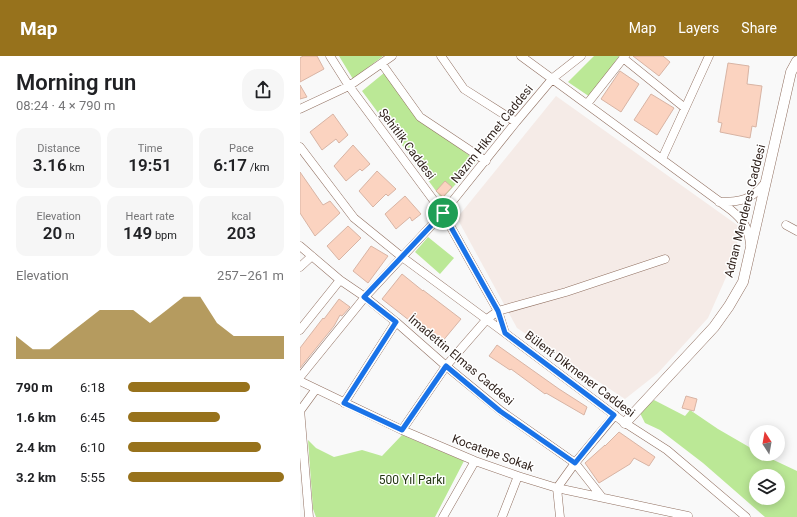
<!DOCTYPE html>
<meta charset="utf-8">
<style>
body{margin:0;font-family:Roboto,sans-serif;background:#f6f6f6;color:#202124;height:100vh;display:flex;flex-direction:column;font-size:15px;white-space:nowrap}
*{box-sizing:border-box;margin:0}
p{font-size:13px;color:#757577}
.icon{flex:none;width:22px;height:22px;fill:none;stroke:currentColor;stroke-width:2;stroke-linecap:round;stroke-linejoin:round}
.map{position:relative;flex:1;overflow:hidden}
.panel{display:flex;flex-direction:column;background:#fff;width:300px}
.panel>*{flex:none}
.needle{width:26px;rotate:349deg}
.tools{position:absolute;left:449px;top:369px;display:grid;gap:8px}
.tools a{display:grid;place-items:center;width:36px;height:36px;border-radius:50%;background:#fff;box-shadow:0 2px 10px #0003;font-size:20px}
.pin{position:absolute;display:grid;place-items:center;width:34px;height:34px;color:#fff;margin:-17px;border:2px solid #fff;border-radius:50%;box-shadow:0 1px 4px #0007}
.round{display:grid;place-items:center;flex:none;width:42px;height:42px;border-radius:16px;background:#f6f6f6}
.head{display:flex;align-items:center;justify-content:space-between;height:68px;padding:0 16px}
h1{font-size:22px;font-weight:600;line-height:30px}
.metrics{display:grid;grid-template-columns:repeat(3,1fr);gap:6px;height:68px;padding:4px 16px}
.metrics div{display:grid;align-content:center;border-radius:10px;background:#f6f6f6;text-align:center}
.metrics b{font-size:17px;font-weight:600}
.metrics small{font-size:11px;font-weight:400}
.metrics p{font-size:11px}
.chart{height:112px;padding:8px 16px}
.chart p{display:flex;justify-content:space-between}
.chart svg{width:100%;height:72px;margin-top:4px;fill:#97721c;opacity:.7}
ul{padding:0 16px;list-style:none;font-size:13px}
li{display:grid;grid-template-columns:64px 48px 1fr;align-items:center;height:30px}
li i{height:10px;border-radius:5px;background:#97721c}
header{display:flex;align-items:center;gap:24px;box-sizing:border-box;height:56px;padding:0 20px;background:#97721c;color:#fff}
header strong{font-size:19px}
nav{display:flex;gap:22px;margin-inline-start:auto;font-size:14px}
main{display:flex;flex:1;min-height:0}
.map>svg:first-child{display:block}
</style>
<header>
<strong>Map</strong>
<nav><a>Map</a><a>Layers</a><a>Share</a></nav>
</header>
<main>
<section class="panel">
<div class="head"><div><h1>Morning run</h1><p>08:24 · 4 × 790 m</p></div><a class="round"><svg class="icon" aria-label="share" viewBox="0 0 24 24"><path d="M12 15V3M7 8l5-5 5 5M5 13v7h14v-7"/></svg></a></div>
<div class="metrics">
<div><p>Distance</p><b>3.16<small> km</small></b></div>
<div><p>Time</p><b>19:51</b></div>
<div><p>Pace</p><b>6:17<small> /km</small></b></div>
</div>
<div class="metrics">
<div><p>Elevation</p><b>20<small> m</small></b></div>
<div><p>Heart rate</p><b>149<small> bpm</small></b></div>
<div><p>kcal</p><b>203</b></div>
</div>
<div class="chart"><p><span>Elevation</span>257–261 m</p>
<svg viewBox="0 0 160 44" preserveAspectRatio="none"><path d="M0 44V30L10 38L20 38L30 30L40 22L50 14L60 14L70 14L80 22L90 14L100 6L110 6L120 22L130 30L140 30L150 30L160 30V44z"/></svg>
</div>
<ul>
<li><b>790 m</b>6:18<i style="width:78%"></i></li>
<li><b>1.6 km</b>6:45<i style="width:59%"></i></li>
<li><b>2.4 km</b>6:10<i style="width:85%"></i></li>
<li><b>3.2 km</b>5:55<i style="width:100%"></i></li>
</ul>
</section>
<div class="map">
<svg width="497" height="461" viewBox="0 0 497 461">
<rect width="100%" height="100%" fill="#f9f9f9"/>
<path fill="#f5ebe7" d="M256,40L440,171L435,201L408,262L358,317L325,343L217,272L157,162Z"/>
<path fill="#bbe896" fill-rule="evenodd" d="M39,0H83L53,23Z
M294,0H319L290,41L268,26Z
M84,17L118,62L177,105L142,143L62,35Z
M128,181L154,202L140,218L115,196Z
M354,344L385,360L390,354L418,373L456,395V398H461L497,415V461H465L403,407L360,374L345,367L340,357ZM456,420H478V442H456Z
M102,379L164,405L135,461H16L13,453L8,384L16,392L34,401L62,394L82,400Z"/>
<path fill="#fbd3c0" stroke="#d8b4a4" d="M3,0H17L24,13L0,26V2Z
M333,0H363L370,6L359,20Z
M428,7L449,10L447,28L462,30L456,71L452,70L450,82L420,76L422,67L418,66Z
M320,15L339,28L321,56L301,43Z
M0,29L7,41L0,43Z
M351,38L374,52L357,79L334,64Z
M33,58L48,79L39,87L36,83L22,94L10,76Z
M53,89L70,108L62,115L60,113L46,125L34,110Z
M77,115L96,133L88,140L86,138L73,151L59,135Z
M0,116L23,149L30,145L40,157L15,180L0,157Z
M145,125L152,131L143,141L136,135Z
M105,140L121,158L112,165L110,161L96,173L85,158Z
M48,170L61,182L39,204L27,190Z
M71,190L88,200L68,227L53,215Z
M102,218L123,235V234L161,263L141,287L120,270L119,272L82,243Z
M39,243L50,251L42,260L40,259L34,270L0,312V292L23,262L24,263Z
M197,289L259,333L287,351L284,359L246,337L245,338L211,313L210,314L189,300Z
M386,340L397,343L394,355L382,352Z
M319,376L355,401L349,410L334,402L330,408L299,427L285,407L305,389V390Z"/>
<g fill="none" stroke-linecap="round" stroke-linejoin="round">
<g stroke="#917061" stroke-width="9">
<path id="minor" d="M30,0L49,30L143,157L198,255L205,277
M141,0L164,33L216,66
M221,0L431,154C444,165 448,171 450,188
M323,2L385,52
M82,8L120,61L186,105
M287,48L325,0
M0,53L49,30L92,0
M0,91L54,162L102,201L205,277L325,367L367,394L446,461
M362,103L409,0
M419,146C442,146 451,144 466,126
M486,169L497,175
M0,190L40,224L65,241L96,266L146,310L201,355L275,407L301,440
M0,211L12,200
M0,274L40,224
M0,321L65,241L143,157L216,66L253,22L281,0
M0,325L102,374L175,405L218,420L257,432L388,460
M44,347L96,266
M0,353L9,461
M0,355L16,333
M102,374L146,310L187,263L198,255L266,236L365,203
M143,461L175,405
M202,461L218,420
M260,461L257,432L275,407L315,359"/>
</g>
<g stroke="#917061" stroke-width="11">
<path id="tertiary" d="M325,367L414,271L429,250L443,226L491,16L497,5"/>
</g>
<use href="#minor" stroke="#fff" stroke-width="8"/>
<use href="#tertiary" stroke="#fff" stroke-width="10"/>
</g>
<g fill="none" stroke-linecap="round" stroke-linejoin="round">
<g stroke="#fff" stroke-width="8">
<path id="route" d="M143,157L198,255L205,277L314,359L275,407L200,355L146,310L102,374L44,347L96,266L64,241Z"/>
</g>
<use href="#route" stroke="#1a73e8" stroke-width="5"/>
</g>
<g text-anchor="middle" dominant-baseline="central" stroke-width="3" stroke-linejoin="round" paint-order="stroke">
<g font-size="12" fill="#2d1f19" stroke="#fff">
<text transform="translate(192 78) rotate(-51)">Nazım Hikmet Caddesi</text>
<text transform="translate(107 88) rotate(53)">Şehitlik Caddesi</text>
<text transform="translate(445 155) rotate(-76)">Adnan Menderes Caddesi</text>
<text transform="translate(161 304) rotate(40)">İmadettin Elmas Caddesi</text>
<text transform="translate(280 318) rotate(37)">Bülent Dikmener Caddesi</text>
<text transform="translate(193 397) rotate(20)">Kocatepe Sokak</text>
</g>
<g font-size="12" fill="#233612" stroke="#fff">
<text x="112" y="424">500 Yıl Parkı</text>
</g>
</g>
</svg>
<div class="tools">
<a><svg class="needle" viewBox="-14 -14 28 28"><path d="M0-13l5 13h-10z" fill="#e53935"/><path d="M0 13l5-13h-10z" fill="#757577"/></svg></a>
<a><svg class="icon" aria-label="layers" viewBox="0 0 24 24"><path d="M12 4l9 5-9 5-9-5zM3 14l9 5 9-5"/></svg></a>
</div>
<div class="pin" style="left:143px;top:157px;background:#1e9e55"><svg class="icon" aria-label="arrive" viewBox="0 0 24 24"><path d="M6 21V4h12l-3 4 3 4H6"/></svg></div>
</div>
</main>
